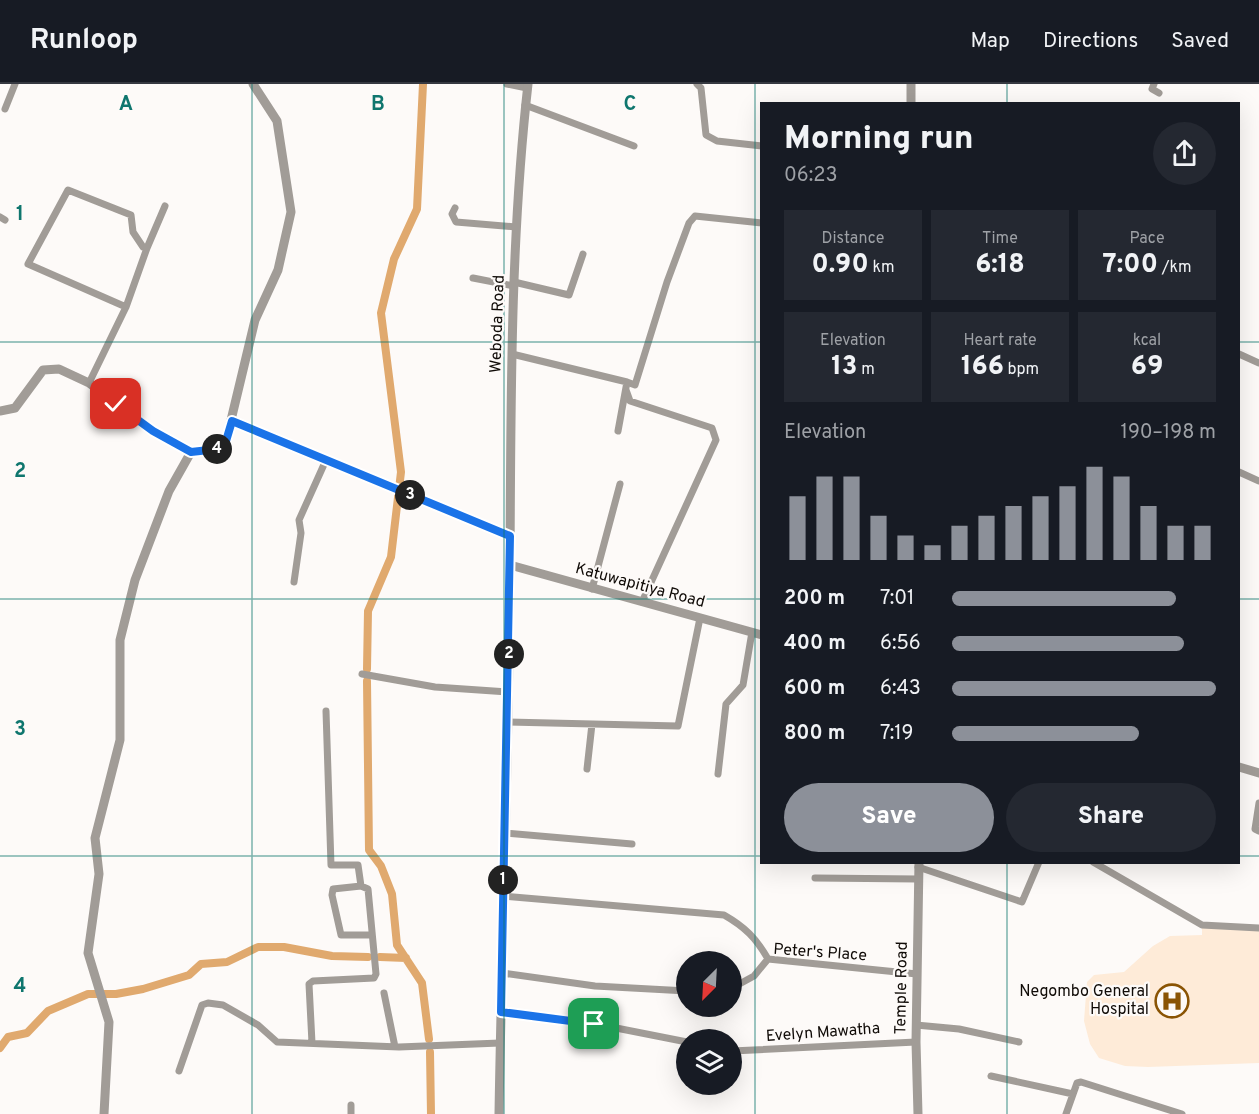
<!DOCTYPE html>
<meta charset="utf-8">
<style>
body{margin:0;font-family:Overpass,sans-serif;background:#242831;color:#f1f3f6;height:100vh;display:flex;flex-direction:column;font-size:22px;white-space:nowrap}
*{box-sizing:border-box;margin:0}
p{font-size:20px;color:#9ea1a6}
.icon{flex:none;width:33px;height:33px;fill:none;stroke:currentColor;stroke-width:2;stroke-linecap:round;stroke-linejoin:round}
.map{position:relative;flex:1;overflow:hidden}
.side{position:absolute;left:760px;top:18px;width:480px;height:762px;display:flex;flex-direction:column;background:#171b24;border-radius:0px;box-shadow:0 6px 24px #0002}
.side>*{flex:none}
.needle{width:39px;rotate:204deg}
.controls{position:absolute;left:676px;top:867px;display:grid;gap:12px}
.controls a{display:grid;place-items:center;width:66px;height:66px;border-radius:50%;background:#171b24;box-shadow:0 6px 24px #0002;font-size:30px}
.pin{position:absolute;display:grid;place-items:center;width:51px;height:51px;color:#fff;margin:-26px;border-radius:12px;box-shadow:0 3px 9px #0006}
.km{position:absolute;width:30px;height:30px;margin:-15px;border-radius:50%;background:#222;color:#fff;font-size:16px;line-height:30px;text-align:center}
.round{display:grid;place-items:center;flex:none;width:63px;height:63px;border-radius:32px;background:#242831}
.summary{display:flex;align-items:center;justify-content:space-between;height:102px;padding:0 24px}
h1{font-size:33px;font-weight:800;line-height:45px}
.figures{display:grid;grid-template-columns:repeat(3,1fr);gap:9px;height:102px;padding:6px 24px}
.figures div{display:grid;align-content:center;border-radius:0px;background:#242831;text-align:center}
.figures b{font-size:26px;font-weight:800}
.figures small{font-size:16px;font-weight:400}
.figures p{font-size:16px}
.chart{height:168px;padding:12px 24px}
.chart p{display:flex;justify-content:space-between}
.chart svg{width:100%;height:108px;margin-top:6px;stroke:#8c9099;stroke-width:6}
.action{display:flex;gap:12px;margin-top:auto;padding:12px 24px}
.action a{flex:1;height:69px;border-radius:36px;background:#8c9099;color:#fff;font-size:24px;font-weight:800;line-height:69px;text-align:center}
.action a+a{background:#242831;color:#f1f3f6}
ul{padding:0 24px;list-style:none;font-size:20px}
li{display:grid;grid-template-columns:96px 72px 1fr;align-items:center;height:45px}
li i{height:15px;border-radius:8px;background:#8c9099}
header{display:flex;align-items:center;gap:36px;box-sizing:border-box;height:84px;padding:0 30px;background:#171b24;border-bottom:2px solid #363941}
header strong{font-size:28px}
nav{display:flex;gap:33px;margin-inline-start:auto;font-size:21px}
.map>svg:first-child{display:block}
</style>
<header>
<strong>Runloop</strong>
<nav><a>Map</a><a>Directions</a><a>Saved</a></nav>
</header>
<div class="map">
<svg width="1259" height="1030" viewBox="0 0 1259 1030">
<rect width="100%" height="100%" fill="#fdfaf8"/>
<path fill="#feebd8" d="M1202,841L1259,844V979L1148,983L1125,982L1099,974L1090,960L1084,937L1087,898L1094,891L1124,888L1153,862L1170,852L1202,851Z"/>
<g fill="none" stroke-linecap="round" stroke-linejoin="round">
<path stroke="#e0a96e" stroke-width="8" d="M367,585L368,527L391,473L401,388L381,229L394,175L417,125L423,0
M367,597L369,766L381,782L392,810L397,861L422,899L429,955
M380,873L406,874
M0,964L8,953L27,949L48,927L88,910H116L143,905L189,891L201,880L227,878L258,863H284L332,872L368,873
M430,968L431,1030"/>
<path stroke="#a19c97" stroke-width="7" d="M507,0L527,4
M697,0L701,4L706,51L717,57L762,62
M1154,0L1152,5L1159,9
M525,21L634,62
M5,25L15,0
M455,124L452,130L456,138L516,143
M0,133L5,136
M473,194L514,202
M514,198L569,211L583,170
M126,223L28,180L68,106L131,131L133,148L143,163L147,164L165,122
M512,270L627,298
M1239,270L1259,279
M89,299L126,223L147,164
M626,306L630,317L712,344L716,356L642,518
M618,347L627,298L635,301L667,198L689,139L695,132L762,139
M1239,388L1259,397
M294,498L301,449L299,436L326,376
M592,505L620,400
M362,590L435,603L508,608
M326,627L331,781H358L361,802
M507,638L678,642L700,534
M587,685L592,640
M718,690L726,620L743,601L752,548
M1259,719L1255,745L1259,747
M504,749L632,760
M1093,778L1202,841L1259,844
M918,783L1022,818L1039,778
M815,794L918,795
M502,812L724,831C745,843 756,854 768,875
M502,889L595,902L687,907
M732,904L754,892L768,875L917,890
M384,909L395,963
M501,929L601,941L687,958
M916,941L959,945L1019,958
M312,959L309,900L313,897L374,894L376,890L368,805L361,802L333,805L332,811L341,851H372
M732,967L916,958
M179,987L202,921L208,919L223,921L258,941L277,958L399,963L500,959
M991,992L1073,1010
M351,1021V1030
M1066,1030L1077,999L1081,998L1182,1030"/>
<path stroke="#a19c97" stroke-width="9" d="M911,0V20
M0,327L15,324L43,286L59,285L89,299L153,347L191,368L218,365L226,357L255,236L278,186L291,128L277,37L253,0
M232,337L510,451
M510,481L762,551
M1239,683L1259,689
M104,1030L109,938L88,869L99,790L95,754L120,656V556L135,496L169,407L191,368
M499,1030C502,847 509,664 510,481C511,321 510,160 528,0
M918,1030L916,958L919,778"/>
</g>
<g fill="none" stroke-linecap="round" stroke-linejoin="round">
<g stroke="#fff" stroke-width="12">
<path id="route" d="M116,320L153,347L191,368L218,365L226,357L232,337L510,452L501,928L594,940"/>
</g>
<use href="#route" stroke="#1a73e8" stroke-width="8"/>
</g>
<path fill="none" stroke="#0f766e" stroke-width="1.5" stroke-opacity="0.55" d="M252,0V1030M504,0V1030M755,0V1030M1007,0V20M0,258H762M1239,258H1259M0,515H762M1239,515H1259M0,772H762M1239,772H1259M1007,778V1030"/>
<defs>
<g id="hospital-ring" transform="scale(1.725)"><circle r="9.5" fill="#fdfaf8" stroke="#8a5404" stroke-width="1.5"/><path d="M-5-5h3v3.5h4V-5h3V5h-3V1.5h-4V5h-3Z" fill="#8a5404"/></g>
</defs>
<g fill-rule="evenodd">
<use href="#hospital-ring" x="1172" y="917"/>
</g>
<g text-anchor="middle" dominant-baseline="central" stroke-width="4.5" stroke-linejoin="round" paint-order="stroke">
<g font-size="16" fill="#100b07" stroke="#fdfaf8">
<text transform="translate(498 240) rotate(-88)">Weboda Road</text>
<text transform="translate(640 502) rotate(15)">Katuwapitiya Road</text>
<text transform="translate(820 869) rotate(4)">Peter's Place</text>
<text transform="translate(902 904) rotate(-89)">Temple Road</text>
<text transform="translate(823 949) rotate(-4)">Evelyn Mawatha</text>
</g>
<g font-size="16" fill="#100b07" stroke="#fdfaf8" text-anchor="end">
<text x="1149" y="908">Negombo General<tspan x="1149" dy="18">Hospital</tspan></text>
</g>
</g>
<g font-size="20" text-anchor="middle" font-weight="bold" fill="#0f766e" stroke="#fdfaf8" stroke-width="4.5" stroke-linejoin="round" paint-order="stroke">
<text x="126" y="26">A</text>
<text x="378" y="26">B</text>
<text x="630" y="26">C</text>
<text x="20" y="136">1</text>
<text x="20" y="393">2</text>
<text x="20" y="651">3</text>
<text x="20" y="908">4</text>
</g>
</svg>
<div class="controls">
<a><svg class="needle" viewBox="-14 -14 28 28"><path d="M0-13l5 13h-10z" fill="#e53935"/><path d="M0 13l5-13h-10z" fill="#9ea1a6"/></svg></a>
<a><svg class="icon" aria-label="layers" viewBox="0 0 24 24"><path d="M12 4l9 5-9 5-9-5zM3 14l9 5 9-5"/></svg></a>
</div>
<div class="pin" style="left:594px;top:940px;background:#1e9e55"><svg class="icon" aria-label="arrive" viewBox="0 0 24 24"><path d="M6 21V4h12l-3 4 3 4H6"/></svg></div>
<div class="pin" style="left:116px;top:320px;background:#d93025"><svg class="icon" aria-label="check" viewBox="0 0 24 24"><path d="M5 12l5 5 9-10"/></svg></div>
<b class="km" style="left:503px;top:796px">1</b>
<b class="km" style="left:509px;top:570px">2</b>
<b class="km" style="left:410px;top:411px">3</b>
<b class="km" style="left:217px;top:365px">4</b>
<section class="side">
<div class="summary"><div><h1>Morning run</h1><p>06:23</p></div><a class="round"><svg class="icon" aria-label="share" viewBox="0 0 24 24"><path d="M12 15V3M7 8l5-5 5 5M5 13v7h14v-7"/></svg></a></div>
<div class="figures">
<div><p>Distance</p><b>0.90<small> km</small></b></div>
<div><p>Time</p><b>6:18</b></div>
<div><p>Pace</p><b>7:00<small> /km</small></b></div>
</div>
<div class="figures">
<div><p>Elevation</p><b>13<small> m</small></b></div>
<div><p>Heart rate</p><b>166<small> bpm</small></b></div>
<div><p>kcal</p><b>69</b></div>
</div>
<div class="chart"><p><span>Elevation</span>190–198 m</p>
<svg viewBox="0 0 160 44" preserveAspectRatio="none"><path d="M5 44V18M15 44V10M25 44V10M35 44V26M45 44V34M55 44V38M65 44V30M75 44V26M85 44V22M95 44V18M105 44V14M115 44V6M125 44V10M135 44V22M145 44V30M155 44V30"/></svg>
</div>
<ul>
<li><b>200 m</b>7:01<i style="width:85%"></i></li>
<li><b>400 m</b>6:56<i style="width:88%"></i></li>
<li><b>600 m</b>6:43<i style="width:100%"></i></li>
<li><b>800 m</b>7:19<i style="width:71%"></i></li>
</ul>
<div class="action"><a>Save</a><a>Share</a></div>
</section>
</div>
